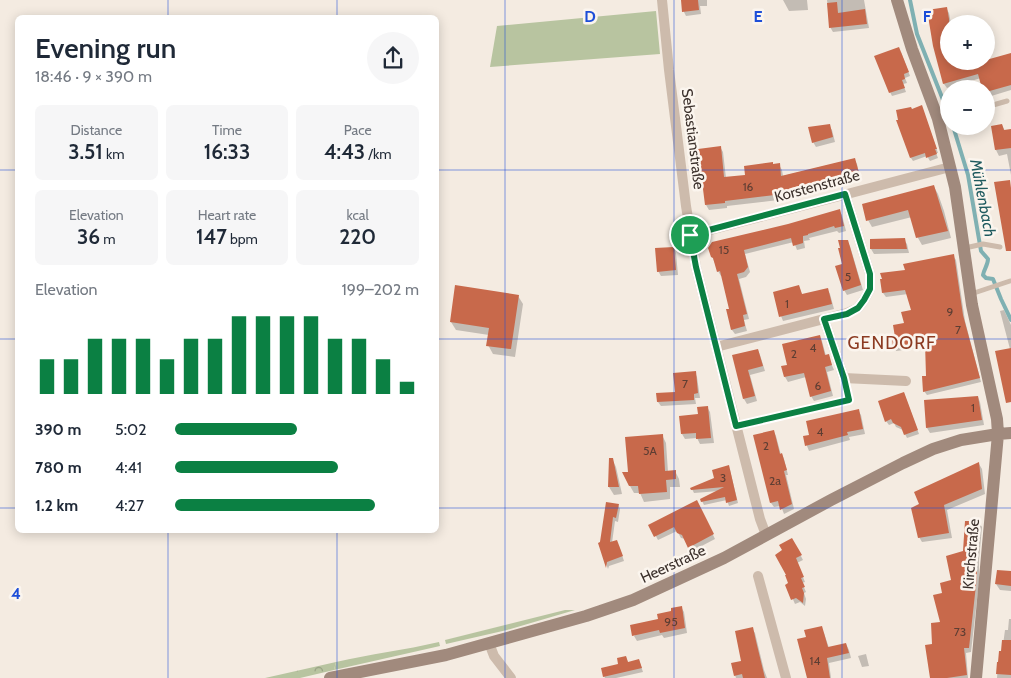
<!DOCTYPE html>
<meta charset="utf-8">
<style>
body{margin:0;font-family:Cabin,sans-serif;background:#f6f6f7;color:#1f2937;height:100vh;display:flex;flex-direction:column;font-size:19px;white-space:nowrap}
*{box-sizing:border-box;margin:0}
p{font-size:16px;color:#747a83}
.icon{flex:none;width:28px;height:28px;fill:none;stroke:currentColor;stroke-width:2;stroke-linecap:round;stroke-linejoin:round}
.map{position:relative;flex:1;overflow:hidden}
.drawer{position:absolute;left:15px;top:15px;width:424px;height:518px;display:flex;flex-direction:column;background:#fff;border-radius:8px;box-shadow:0 2px 12px #0003}
.drawer>*{flex:none}
.fabs{position:absolute;left:940px;top:15px;display:grid;gap:10px}
.fabs a{display:grid;place-items:center;width:55px;height:55px;border-radius:50%;background:#fff;box-shadow:0 2px 12px #0003;font-size:25px}
.pin{position:absolute;display:grid;place-items:center;width:42px;height:42px;color:#fff;margin:-21px;border:2px solid #fff;border-radius:50%;box-shadow:0 1px 5px #0007}
.round{display:grid;place-items:center;flex:none;width:52px;height:52px;border-radius:26px;background:#f6f6f7}
.summary{display:flex;align-items:center;justify-content:space-between;height:85px;padding:0 20px}
h1{font-size:28px;font-weight:600;line-height:38px}
.metrics{display:grid;grid-template-columns:repeat(3,1fr);gap:8px;height:85px;padding:5px 20px}
.metrics div{display:grid;align-content:center;border-radius:8px;background:#f6f6f7;text-align:center}
.metrics b{font-size:21px;font-weight:600}
.metrics small{font-size:14px;font-weight:400}
.metrics p{font-size:14px}
.chart{height:140px;padding:10px 20px}
.chart p{display:flex;justify-content:space-between}
.chart svg{width:100%;height:90px;margin-top:5px;stroke:#0b8043;stroke-width:6}
ul{padding:0 20px;list-style:none;font-size:16px}
li{display:grid;grid-template-columns:80px 60px 1fr;align-items:center;height:38px}
li i{height:12px;border-radius:6px;background:#0b8043}
.map>svg:first-child{display:block}
</style>
<div class="map">
<svg width="1011" height="678" viewBox="0 0 1011 678">
<defs>
<pattern id="forest-crowns" width="20" height="18" patternUnits="userSpaceOnUse" patternTransform="scale(1.25)"><rect width="20" height="18" fill="#b8c4a0"/><path d="M2 6a3 3 0 1 1 6 0M12 15a3 3 0 1 1 6 0" fill="none" stroke="#97a083"/></pattern>
</defs>
<rect width="100%" height="100%" fill="#f4ebe1"/>
<path fill="#b8c4a0" d="M656,11L660,54L490,67L497,26Z
M565,610H575L507,630L446,644L445,640Z
M439,642L440,646L334,670L336,662C370,654 405,650 439,642Z"/>
<path fill="url(#forest-crowns)" d="M336,662L334,670L300,678H265Z"/>
<path fill="#0003" d="M682,0H707V6H700L701,14L686,16L684,12Z
M783,0H807L808,10L789,11Z
M827,0H864L869,28L833,32L830,27Z
M946,8L949,13L951,24L965,22L966,24H949V61L983,62L1011,54V90L988,97L986,95V89L981,78L947,88L944,84L928,11Z
M901,52L910,76L905,78L907,83L903,84L906,92L892,96L890,92Z
M912,110H923L938,153H936L938,158L930,161L927,156L913,161L911,158Z
M1002,125L1005,131L1011,130V175L1007,154L999,156L996,150L992,127Z
M829,126L832,130L835,142L816,147L813,142Z
M720,147L723,152L726,178L746,176L773,165H779L782,170L783,176L854,159L857,164L860,178L778,200L727,206V208L709,210L706,205Z
M934,187L938,194L944,211L951,238L922,245L918,238L912,217L872,227L868,220Z
M839,211L842,215L846,231L839,233L837,231L809,238L810,240L804,241L805,248L797,250L794,242L745,254L750,272L746,277L739,279L749,319L744,320L747,331L735,334L732,330L728,310H730L722,276H721L718,271L712,256L788,225Z
M904,240L907,244L909,253L874,254L871,249Z
M847,241L850,246L863,290L847,295L844,290V265Z
M674,248L676,253L678,275L661,276L658,271Z
M953,256L956,260L965,321L981,382L927,395L924,391L927,378L926,347L896,351L894,347L896,338L906,324L912,311L908,294L886,297L883,293L882,281Z
M799,287L802,295L827,289L830,294L834,309L783,321L781,316Z
M518,296L523,304L515,357L493,354L488,345L489,335L456,330L451,322Z
M1004,310L1011,325V400L1010,349L1000,311Z
M819,336L822,341L826,356H828L834,370L827,372L833,396L814,401L811,396L806,377L788,382L785,377L783,367L788,366Z
M758,350L760,355L765,371L750,375L757,401L747,404L744,399L733,356Z
M695,373L697,377L700,398H695L696,404L661,406L658,402V394L676,393Z
M904,393L919,434L907,438L903,430L896,427L894,423L889,425L886,421Z
M978,397L980,402L984,425L930,433L927,428L925,401Z
M707,407L710,412L714,443L700,444L697,438L685,439L682,434Z
M858,410L861,415L865,434L849,437L850,440L809,451L807,446L805,437L810,436Z
M774,432L776,436L781,455L782,454L784,459L788,475H786L794,509L784,514L781,506L774,507L771,503L755,436Z
M662,435L666,443L668,472L675,471L679,479L680,487H670V499L644,502L640,493H634L630,486L629,473Z
M612,459L616,467L622,494L614,495L609,487L610,460Z
M979,464L982,469L985,494L947,510L952,538L922,542L919,537L912,509Z
M730,470L738,503L729,506L727,500L704,505L702,501L719,491L694,493L692,489L716,478Z
M618,505L620,509L618,522L615,521L612,543L619,546L624,561L609,566L608,569L599,544Z
M699,506L715,539L692,551L686,539L681,538L677,531L658,540L650,525Z
M979,523L982,527L979,560V582L971,652L966,653L968,678H932L934,645L941,623L944,594L953,581L965,552Z
M792,539L803,560L797,563L805,582L802,583L806,592L804,593L806,599L805,606L800,602L795,604L787,586L790,584L784,551Z
M1011,572V591L1000,590L996,584Z
M681,607L684,612L687,633L664,638L662,635L637,641L634,636Z
M1009,619H1011V678H997L998,664L1002,652L1005,630H1008Z
M821,628L824,633L829,648L846,644L849,650L851,658L829,663L831,678H810L808,638Z
M752,629L755,633L764,670L767,678H736L735,675L743,662Z
M866,654L869,666L862,667L858,656Z
M626,657L628,663L639,660L643,672L616,678H605L604,676L620,665Z"/>
<g fill="none" stroke-linecap="round" stroke-linejoin="round">
<path stroke="#7fb0b2" stroke-width="4" d="M910,0L917,34L949,115
M953,126L968,175L981,251L988,259C988,265 984,269 983,275L986,278L993,279L1001,299L1011,320"/>
</g>
<path fill="#c8694b" d="M681,0H698L699,10L682,12Z
M837,2L838,13L865,9L867,24L829,28L827,3Z
M947,7L949,19V61H986V60L1011,53V85L986,92V89H982L978,74L943,84L933,46L927,10Z
M899,47L909,72L904,74L905,79L902,80L905,88L889,93L874,56Z
M922,105L937,149H935L937,154L926,158L925,153L910,158L896,120H898L896,110L911,107L912,109Z
M830,124L833,137L812,143L808,127Z
M1002,124L1004,130L1011,129V148L995,150L991,126Z
M721,146L724,177L745,175L744,166L773,162V164L780,163L781,176L855,158L859,173L829,181V180L775,195L725,201V203L705,205L698,149Z
M1010,180L1011,188V251H1006L994,182Z
M934,185L948,231L916,238L908,210L866,221L862,204Z
M840,209L844,226L835,228L834,226L808,234V235L803,236V243L793,246L791,238L744,250L748,267L744,272L737,274L747,314L743,315L745,326L731,330L726,309H729L720,271L717,272L713,258L711,257L708,248L712,242L788,224Z
M905,238L907,249H870V239Z
M838,240H848L861,285L843,291L835,266L842,264L838,248H840Z
M674,247L676,270L657,272L655,248Z
M954,254L963,315L980,378L923,392L922,376H926L925,343L893,347L892,337H895L893,325L904,323L901,312L911,310L905,290L882,293L880,279H882L880,273L905,270L903,264Z
M455,285L519,295L511,349L486,346L489,328L450,322Z
M799,285L802,294L828,288L832,304L779,317L773,292Z
M820,335L825,355L829,354L832,365L825,367L831,391L810,397L804,373L784,377L781,366L787,365L782,344Z
M1011,348V402L1006,403L995,351Z
M758,349L763,366L748,370L755,396L743,399L732,355Z
M696,371L698,393L694,394V400L657,402L656,393L675,392L673,373Z
M904,392L918,430L904,435L901,427L893,423L891,419L885,422L878,401Z
M978,396L982,420L926,428L924,400Z
M708,406L711,438L696,439V433L681,434L679,416L698,414L697,407Z
M859,409L863,429L847,432L848,435L805,446L803,436L809,435L806,421Z
M774,430L780,454L782,453L787,470L784,471L792,504L780,510L778,501L770,503L753,435Z
M663,434L665,471L676,470V479L666,480L667,492L639,494L638,486H629L622,472H628L625,437Z
M609,458H613L619,487H608Z
M979,462L982,489L944,505L949,533L918,538L911,508L919,504L914,492Z
M729,465L737,500L726,503L725,497L701,502L700,499L724,487L691,490L690,488L714,478L712,470Z
M697,500L714,534L688,548L682,535L677,533L674,527L654,537L648,525Z
M606,502L619,504L616,518L613,517L610,542L617,540L623,556L607,562L606,568L598,543L600,542Z
M965,521H980L977,555V576L969,648H964L967,675L947,678H930L925,645L932,644L931,623L940,622L933,595L942,593L940,583L951,580L946,556L963,551Z
M792,538L802,555L796,558L804,577L801,578L805,587L802,588L804,593L803,603L796,598L791,600L785,585L788,583L785,575H786L775,555L782,550L779,545Z
M997,570L1011,571V586L995,584Z
M682,606L685,628L660,633L659,630L632,636L630,625L658,619L657,614L671,611V608Z
M822,626L828,647L846,643L849,653L827,658L830,678H807L797,639L806,637L804,630Z
M753,627L756,641L765,678H743L742,674L734,676L731,663L741,661L735,631Z
M1002,640H1011V675L996,674L997,662H998L999,651H1001Z
M626,656L628,662L639,659L642,668L603,677L601,668L618,664L617,658Z"/>
<g fill="none" stroke-linecap="round" stroke-linejoin="round">
<path stroke="#cdbbac" stroke-width="5" d="M986,107L1007,101
M965,248L983,244L1000,247
M971,294L1010,281
M737,426L849,400L844,378"/>
<path stroke="#cdbbac" stroke-width="10" d="M662,0L669,70L686,206L696,267L760,519L766,535
M691,235L950,167
M824,319L844,378L906,381
M716,347L847,313L858,308L864,300L870,289V274L845,194
M758,576L786,678
M489,643L494,656L511,678"/>
<path stroke="#a18a7d" stroke-width="12" d="M897,0L912,49L938,119L955,187L972,305L997,419L998,434L976,678
M330,678L446,655L586,616L633,600L724,558L831,500L903,463L933,449L961,440L998,434L1011,433"/>
</g>
<g fill="none" stroke-linecap="round" stroke-linejoin="round">
<g stroke="#fff" stroke-width="10">
<path id="route" d="M845,194L870,274V289L864,300L858,308L847,314L824,319L844,378L849,400L736,426L696,267L690,235Z"/>
</g>
<use href="#route" stroke="#0b8043" stroke-width="6"/>
</g>
<path fill="none" stroke="#1d4ed8" stroke-width="1" stroke-opacity="0.55" d="M168,0V18M337,0V18M505,0V678M674,0V678M842,0V678M0,170H18M436,170H1011M0,339H18M436,339H1011M0,508H18M436,508H1011M168,530V678M337,530V678"/>
<g text-anchor="middle" dominant-baseline="central" stroke-width="5" stroke-linejoin="round" paint-order="stroke">
<g font-size="12" fill="#5e3e33">
<text x="748" y="186">16</text>
<text x="724" y="249">15</text>
<text x="848" y="276">5</text>
<text x="787" y="303">1</text>
<text x="950" y="311">9</text>
<text x="958" y="329">7</text>
<text x="813" y="347">4</text>
<text x="794" y="353">2</text>
<text x="685" y="383">7</text>
<text x="818" y="385">6</text>
<text x="973" y="407">1</text>
<text x="820" y="431">4</text>
<text x="766" y="445">2</text>
<text x="650" y="450">5A</text>
<text x="723" y="477">3</text>
<text x="775" y="480">2a</text>
<text x="671" y="621">95</text>
<text x="960" y="631">73</text>
<text x="815" y="660">14</text>
</g>
<g font-size="15" fill="#3b302b" stroke="#fbf5ee">
<text transform="translate(693 139) rotate(83)">Sebastianstraße</text>
<text transform="translate(817 186) rotate(-15)">Korstenstraße</text>
<text transform="translate(971 554) rotate(-85)">Kirchstraße</text>
<text transform="translate(673 564) rotate(-25)">Heerstraße</text>
</g>
<g font-size="16" font-style="italic" fill="#1f5a5e" stroke="#fbf5ee">
<text transform="translate(983 198) rotate(79)">Mühlenbach</text>
</g>
<g font-size="18" letter-spacing="1" fill="#8c3b22" stroke="#fbf5ee">
<text x="892" y="343">GENDORF</text>
</g>
</g>
<g font-size="16" text-anchor="middle" font-weight="bold" fill="#1d4ed8" stroke="#fbf5ee" stroke-width="5" stroke-linejoin="round" paint-order="stroke">
<text x="590" y="22">D</text>
<text x="758" y="22">E</text>
<text x="927" y="22">F</text>
<text x="16" y="599">4</text>
</g>
</svg>
<div class="fabs">
<a>+</a>
<a>−</a>
</div>
<div class="pin" style="left:690px;top:235px;background:#1e9e55"><svg class="icon" aria-label="arrive" viewBox="0 0 24 24"><path d="M6 21V4h12l-3 4 3 4H6"/></svg></div>
<section class="drawer">
<div class="summary"><div><h1>Evening run</h1><p>18:46 · 9 × 390 m</p></div><a class="round"><svg class="icon" aria-label="share" viewBox="0 0 24 24"><path d="M12 15V3M7 8l5-5 5 5M5 13v7h14v-7"/></svg></a></div>
<div class="metrics">
<div><p>Distance</p><b>3.51<small> km</small></b></div>
<div><p>Time</p><b>16:33</b></div>
<div><p>Pace</p><b>4:43<small> /km</small></b></div>
</div>
<div class="metrics">
<div><p>Elevation</p><b>36<small> m</small></b></div>
<div><p>Heart rate</p><b>147<small> bpm</small></b></div>
<div><p>kcal</p><b>220</b></div>
</div>
<div class="chart"><p><span>Elevation</span>199–202 m</p>
<svg viewBox="0 0 160 44" preserveAspectRatio="none"><path d="M5 44V27M15 44V27M25 44V17M35 44V17M45 44V17M55 44V27M65 44V17M75 44V17M85 44V6M95 44V6M105 44V6M115 44V6M125 44V17M135 44V17M145 44V27M155 44V38"/></svg>
</div>
<ul>
<li><b>390 m</b>5:02<i style="width:50%"></i></li>
<li><b>780 m</b>4:41<i style="width:67%"></i></li>
<li><b>1.2 km</b>4:27<i style="width:82%"></i></li>
</ul>
</section>
</div>
